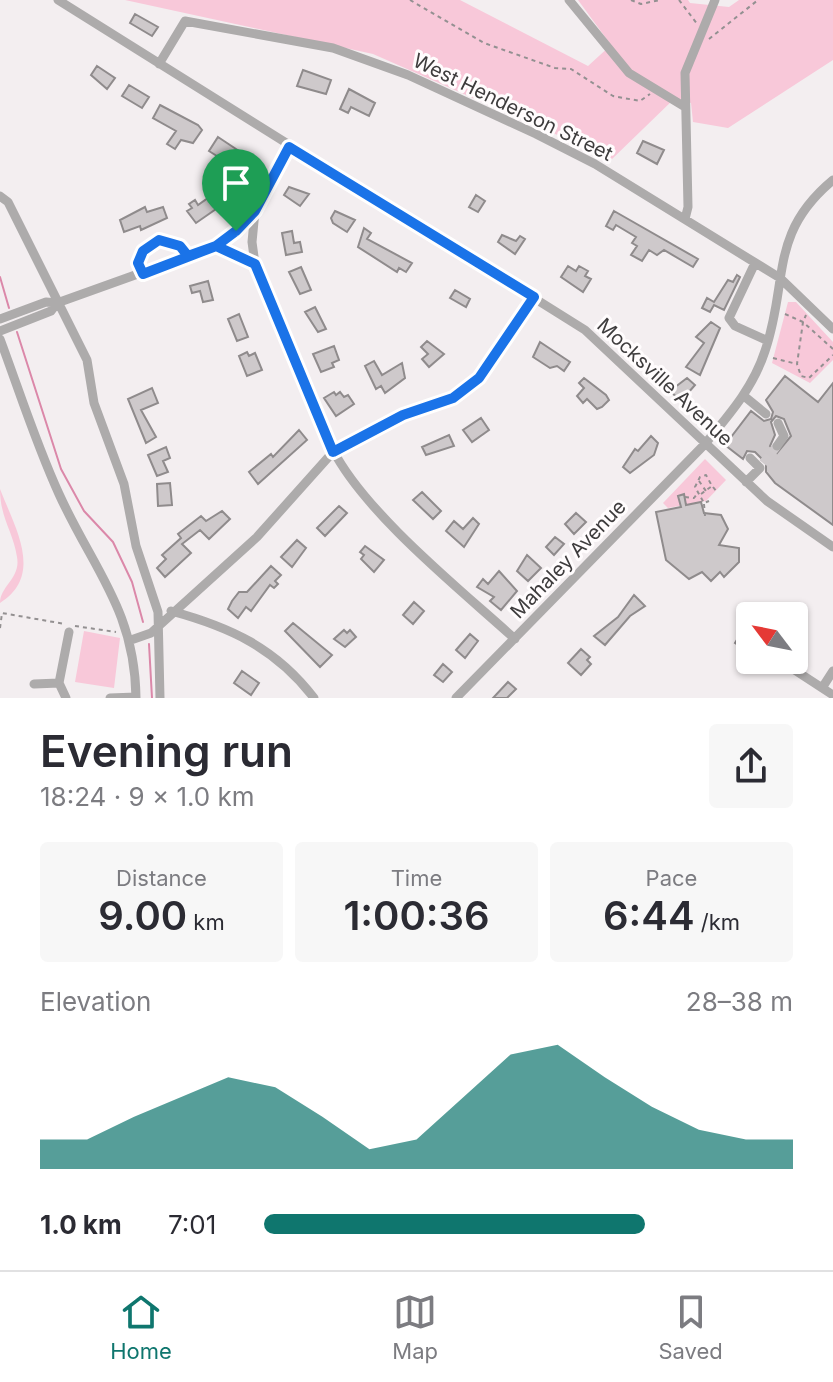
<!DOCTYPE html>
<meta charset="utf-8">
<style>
body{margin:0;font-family:Inter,sans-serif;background:#f7f7f7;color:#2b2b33;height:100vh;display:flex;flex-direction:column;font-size:30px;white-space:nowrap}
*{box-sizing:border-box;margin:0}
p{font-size:26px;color:#7c7c81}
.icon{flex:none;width:44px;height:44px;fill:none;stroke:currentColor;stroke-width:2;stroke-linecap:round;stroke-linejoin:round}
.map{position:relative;height:698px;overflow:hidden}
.panel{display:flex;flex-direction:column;background:#fff;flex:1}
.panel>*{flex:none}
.needle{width:52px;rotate:302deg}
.fabs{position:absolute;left:736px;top:602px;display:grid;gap:16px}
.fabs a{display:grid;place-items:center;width:72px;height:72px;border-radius:8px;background:#fff;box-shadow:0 2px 6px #0004;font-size:40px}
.pin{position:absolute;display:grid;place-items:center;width:68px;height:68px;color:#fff;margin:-82px -34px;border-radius:50% 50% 50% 0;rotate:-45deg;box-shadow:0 0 8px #0007}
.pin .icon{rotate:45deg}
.round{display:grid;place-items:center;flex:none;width:84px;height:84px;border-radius:8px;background:#f7f7f7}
.head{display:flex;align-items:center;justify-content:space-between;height:136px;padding:0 40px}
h1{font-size:44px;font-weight:600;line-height:60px}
.stats{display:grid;grid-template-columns:repeat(3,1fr);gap:12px;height:136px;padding:8px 40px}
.stats div{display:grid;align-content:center;border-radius:8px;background:#f7f7f7;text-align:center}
.stats b{font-size:40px;font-weight:600}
.stats small{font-size:22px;font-weight:400}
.stats p{font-size:22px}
.chart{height:224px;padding:16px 40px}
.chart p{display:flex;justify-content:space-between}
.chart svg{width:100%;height:144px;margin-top:8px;fill:#0f766e;opacity:.7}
ul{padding:0 40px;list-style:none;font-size:26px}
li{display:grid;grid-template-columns:128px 96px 1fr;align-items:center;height:60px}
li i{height:20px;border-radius:10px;background:#0f766e}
.dock{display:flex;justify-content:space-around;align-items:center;height:112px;border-top:2px solid #e1e1e2;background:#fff;font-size:22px;color:#7c7c81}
.dock a{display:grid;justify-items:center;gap:4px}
.dock .on{color:#0f766e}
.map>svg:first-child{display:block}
</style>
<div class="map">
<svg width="833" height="698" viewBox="0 0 833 698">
<rect width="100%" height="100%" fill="#f3eef0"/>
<path fill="#f8c8d9" d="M125,0H460L588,66L611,45L578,0H688L690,3L729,7L739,0H833V60L728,128L693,122L691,103L675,98L612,159L373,54Z
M788,302H796L833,342V360L810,383L772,363Z
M705,459L726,480L706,501L668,508L663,503Z
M0,489C14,526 45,575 0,603C0,586 21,578 17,557C13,531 0,518 0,489Z
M84,631L120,638L114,688L75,682Z"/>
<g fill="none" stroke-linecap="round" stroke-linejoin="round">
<path stroke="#db88a9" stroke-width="2" d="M0,277L9,308
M17,332L61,469L84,511L113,542L132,582L143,622
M149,644L152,698"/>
</g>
<path fill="#cec9cb" stroke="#8f8b8c" stroke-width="2" fill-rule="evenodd" d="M135,14L158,27L152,36L130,23Z
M97,66L115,78L107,89L91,75Z
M303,70L331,80L326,94L297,86Z
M129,85L149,97L142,108L122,96Z
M349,89L375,103L369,116L351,107L348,113L340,109Z
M160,105L198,125L202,130L193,143L181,140L175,149L167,144L176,131L153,118Z
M218,137L248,157L243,165L235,160L231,165L209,151Z
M643,141L664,150L657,164L637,153Z
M289,187L309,194L300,206L284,195Z
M476,195L485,201L478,212L469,207Z
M208,198L216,209L196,223L187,211L192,208L189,204L195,200L198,205Z
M145,207L147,212L163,207L167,218L141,230L140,226L124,232L120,220Z
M335,211L355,220L347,232L333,223L331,218Z
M614,211L698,259L693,267L664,250L657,255L649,250L642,261L631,255L637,246L632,243L636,237L616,225L613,230L606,226Z
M364,228L371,233L367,239L412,263L406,272L399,268L397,272L358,247Z
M292,231L294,243L300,242L302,252L286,255L282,233Z
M502,235L516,241L520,236L525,239L515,254L498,242Z
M568,266L576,271L579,266L588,271L585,276L591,279L583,292L561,277Z
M301,267L311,290L300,294L289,272Z
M737,275L740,277L724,310L714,305L710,312L702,308L707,298L714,302L728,280L733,282Z
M208,281L213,300L203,302L200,291L192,293L190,286Z
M455,290L470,299L466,307L450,298Z
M315,307L326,329L318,332L305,312Z
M239,314L248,337L237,341L228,319Z
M711,322L720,328L700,375L686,367L704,343L696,337Z
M427,341L444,354L429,367L422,359L428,354L421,347Z
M540,342L570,362L564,371L557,366L550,368L533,357Z
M334,346L339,360L332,363L334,367L321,372L313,354Z
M247,352L249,356L255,353L262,370L247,376L239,356Z
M374,361L382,375L402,363L405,378L385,393L381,386L376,389L365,366Z
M785,376L818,402L833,383V525L775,483L766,472V463L755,452L747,451L743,459L725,445L751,411L764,421L771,419L773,412L766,400ZM776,416L784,419L791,436L777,453L770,446L775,435L771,422Z
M584,378L606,395L609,400L602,407L597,409L587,399L583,403L577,396L584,388L579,383Z
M687,378L695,385L681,401L670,391Z
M152,388L158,403L141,410L156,437L146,443L128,399Z
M334,392L336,395L340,392L344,397L348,395L354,404L336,416L324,398Z
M481,418L489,430L472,442L463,430Z
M299,430L307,440L258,484L249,472L271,454L273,457Z
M449,435L454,446L426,455L422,447Z
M651,436L658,443L654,455L630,473L623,467L635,449L638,451Z
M166,447L170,458L163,461L168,472L157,476L148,455Z
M170,483L172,505L158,506L157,484Z
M422,492L441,511L433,519L413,500Z
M684,494L686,505L701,502L704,513L721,515L728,529L719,545L739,548V562L724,577L720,572L711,581L702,572L689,579L666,560L656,512L681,507L678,496Z
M339,506L347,513L325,536L317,528Z
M222,511L230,519L209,539L200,530L182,544L191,553L165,577L157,568L166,559L162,555L181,538L178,534L201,516L206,521Z
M576,513L586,522L574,534L565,524Z
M473,518L479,524L464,547L446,531L454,521L463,529Z
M555,537L564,544L554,555L546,547Z
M297,540L306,548L292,567L281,557Z
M365,546L384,560L374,572L361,559L364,555L360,552Z
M527,555L541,568L528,581L517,571Z
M271,566L281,575L275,581L278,584L274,588L270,585L251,611L246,607L238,618L228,609L232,601L239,592H247Z
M499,571L517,591L501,610L490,601L494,597L477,587L483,579L488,584Z
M634,595L645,606L630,616L605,645L594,636L618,617Z
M414,602L424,611L413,624L403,615Z
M750,619V653L735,643Z
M293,623L332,655L320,667L285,631Z
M344,630L347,633L350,630L356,637L345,647L334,639Z
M470,634L478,641L465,658L456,650Z
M581,649L590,657L587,660L591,664L581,675L568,663Z
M443,664L452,672L443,682L434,675Z
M242,671L259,683L251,695L234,683Z
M508,682L516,689L507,698H493Z"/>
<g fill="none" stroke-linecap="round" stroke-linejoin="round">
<path stroke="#cfcacc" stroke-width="9" stroke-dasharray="9 4.5" stroke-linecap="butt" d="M763,463L777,446"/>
<path stroke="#939091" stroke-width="2" stroke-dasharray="4 4" stroke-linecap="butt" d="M410,0L484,43L555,68L571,69L613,96L640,101L650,94
M631,0L641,4L660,0
M679,0L698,25
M709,39L758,0
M785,314L803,322L806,315
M833,349L803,322L797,364L801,376L809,378L833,355
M773,358L797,364
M699,481L706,491
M713,487L717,492
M701,494L712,486L706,475L700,477L695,487L704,503L709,501
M685,497L694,498L697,494
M704,504L705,516
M75,626L116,632
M0,628L2,613L65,624"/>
<path stroke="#adabab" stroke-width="9" d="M58,0L585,330L767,501L833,547
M569,0L629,73L685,107
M159,64L185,21L333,48L408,75L536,134L595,164L780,278L833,329
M0,196L8,202L87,360L94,403L124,484L136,546L158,612L160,698
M255,211L252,242L255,264C281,325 302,392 333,450C366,514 461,590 515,639
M685,219L688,207L685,73L715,0
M216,246L255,264
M755,263L729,318L735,326L768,341
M143,274L138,258L159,240L180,246L188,256
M57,303L216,246L255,211L289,147
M0,319L46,302L57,303L51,311L0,331
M0,339C19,390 36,444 59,494C93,569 135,610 136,698
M744,396L766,414
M777,446L784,436L778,423
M746,482L760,468L750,458
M171,611C230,627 276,648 314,698
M131,640L151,633L257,537L333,452L403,415L453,398L479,378L534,297
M787,665L833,695
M59,683L69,632
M34,684L59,683L66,698
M822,688L833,671
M110,698L136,697
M456,698L705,444C729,415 753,388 765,351C789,281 768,234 833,180"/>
</g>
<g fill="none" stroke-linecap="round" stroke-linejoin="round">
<g stroke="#fff" stroke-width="16">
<path id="route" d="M236,231L216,246L188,256L180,246L159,240L143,251L138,263L143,274L216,246L255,264L333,452L403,415L453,398L479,378L534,297L289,147L255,211L236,231"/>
</g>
<use href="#route" stroke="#1a73e8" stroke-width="10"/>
</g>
<g text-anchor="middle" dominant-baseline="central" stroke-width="6" stroke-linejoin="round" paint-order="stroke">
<g font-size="20" fill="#3e3c3d" stroke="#fffcfd">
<text transform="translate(513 107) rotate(26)">West Henderson Street</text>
<text transform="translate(665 382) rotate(43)">Mocksville Avenue</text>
<text transform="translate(568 559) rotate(-46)">Mahaley Avenue</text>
</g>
</g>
</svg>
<div class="fabs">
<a><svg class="needle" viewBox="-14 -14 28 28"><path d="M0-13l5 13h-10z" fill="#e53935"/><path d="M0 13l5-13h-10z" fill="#7c7c81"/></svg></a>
</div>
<div class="pin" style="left:236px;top:231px;background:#1e9e55"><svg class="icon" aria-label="arrive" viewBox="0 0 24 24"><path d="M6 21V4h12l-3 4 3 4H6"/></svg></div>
</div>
<section class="panel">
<div class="head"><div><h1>Evening run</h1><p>18:24 · 9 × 1.0 km</p></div><a class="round"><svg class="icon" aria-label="share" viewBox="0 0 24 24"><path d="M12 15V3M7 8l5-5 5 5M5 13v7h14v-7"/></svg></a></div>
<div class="stats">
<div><p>Distance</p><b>9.00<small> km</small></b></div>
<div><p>Time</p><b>1:00:36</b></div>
<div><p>Pace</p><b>6:44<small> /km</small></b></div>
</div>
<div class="chart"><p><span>Elevation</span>28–38 m</p>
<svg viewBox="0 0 160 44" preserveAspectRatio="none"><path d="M0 44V35L10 35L20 28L30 22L40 16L50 19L60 28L70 38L80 35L90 22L100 9L110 6L120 16L130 25L140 32L150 35L160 35V44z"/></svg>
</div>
<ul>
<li><b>1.0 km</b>7:01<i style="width:72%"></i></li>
</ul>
</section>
<nav class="dock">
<a class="on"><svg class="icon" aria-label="home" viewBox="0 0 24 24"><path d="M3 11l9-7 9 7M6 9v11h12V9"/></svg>Home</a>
<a><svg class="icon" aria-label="map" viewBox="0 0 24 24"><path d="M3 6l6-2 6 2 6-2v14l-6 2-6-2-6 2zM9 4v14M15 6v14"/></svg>Map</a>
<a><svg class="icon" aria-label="saved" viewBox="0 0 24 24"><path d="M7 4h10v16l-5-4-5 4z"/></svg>Saved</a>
</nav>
